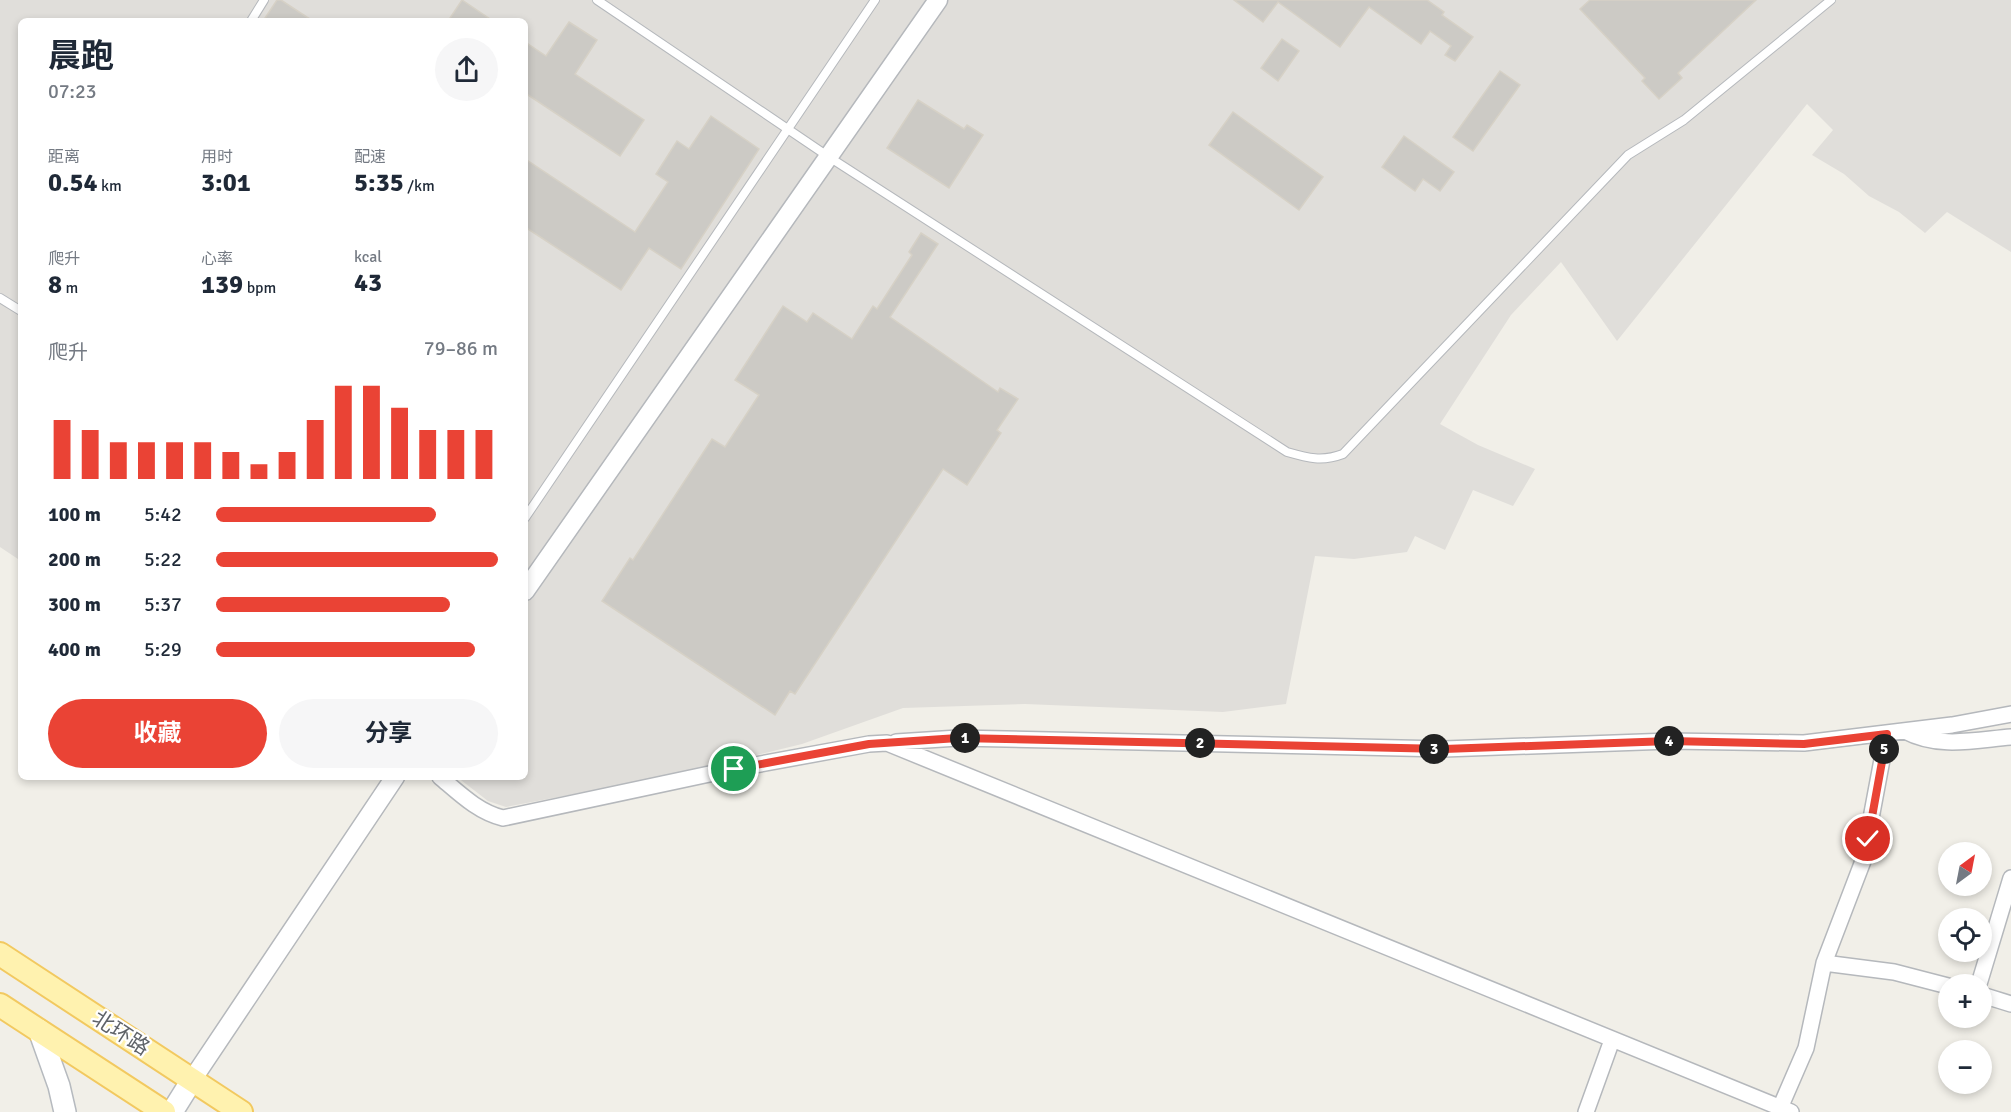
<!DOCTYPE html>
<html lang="zh">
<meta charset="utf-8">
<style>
body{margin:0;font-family:Signika,"Noto Sans SC",sans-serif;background:#f6f6f7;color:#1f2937;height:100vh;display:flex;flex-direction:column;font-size:22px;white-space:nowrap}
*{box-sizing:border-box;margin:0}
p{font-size:20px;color:#747a83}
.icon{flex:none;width:33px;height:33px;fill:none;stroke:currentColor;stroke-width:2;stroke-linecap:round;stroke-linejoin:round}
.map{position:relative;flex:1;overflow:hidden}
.sheet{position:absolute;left:18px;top:18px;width:510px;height:762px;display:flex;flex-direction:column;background:#fff;border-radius:9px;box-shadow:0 3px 9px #0003}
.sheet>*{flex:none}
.needle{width:39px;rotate:32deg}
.buttons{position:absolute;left:1938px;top:842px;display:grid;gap:12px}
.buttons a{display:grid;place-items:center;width:54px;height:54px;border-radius:50%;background:#fff;box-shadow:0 3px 9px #0003;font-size:30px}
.pin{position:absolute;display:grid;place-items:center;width:51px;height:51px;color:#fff;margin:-26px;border:3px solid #fff;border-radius:50%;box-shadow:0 2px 6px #0007}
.km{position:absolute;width:30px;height:30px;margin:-15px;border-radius:50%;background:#222;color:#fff;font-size:16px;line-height:30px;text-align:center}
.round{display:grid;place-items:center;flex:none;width:63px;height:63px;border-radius:32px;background:#f6f6f7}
.headline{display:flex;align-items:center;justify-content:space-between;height:102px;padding:0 30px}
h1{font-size:33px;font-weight:700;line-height:45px}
.figures{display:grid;grid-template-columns:repeat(3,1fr);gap:9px;height:102px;padding:6px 30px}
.figures div{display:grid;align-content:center}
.figures b{font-size:26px;font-weight:700}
.figures small{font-size:16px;font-weight:400}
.figures p{font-size:16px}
.chart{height:168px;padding:12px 30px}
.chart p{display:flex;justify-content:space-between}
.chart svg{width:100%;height:108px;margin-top:6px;stroke:#ea4335;stroke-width:6}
.primary-button{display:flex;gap:12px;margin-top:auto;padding:12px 30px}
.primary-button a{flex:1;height:69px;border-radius:36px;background:#ea4335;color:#fff;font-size:24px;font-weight:700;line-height:69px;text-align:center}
.primary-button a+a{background:#f6f6f7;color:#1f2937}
ul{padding:0 30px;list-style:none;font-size:20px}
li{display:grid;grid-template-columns:96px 72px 1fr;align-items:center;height:45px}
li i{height:15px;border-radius:8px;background:#ea4335}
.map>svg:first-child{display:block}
</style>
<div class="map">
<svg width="2011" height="1112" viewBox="0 0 2011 1112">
<rect width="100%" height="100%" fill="#f1efe8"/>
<path fill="#e0deda" d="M0,0H2011V252L1947,212L1925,233L1899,212L1869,196L1844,174L1812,155L1833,130L1807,104L1617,341L1561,262L1511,315L1440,424L1478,445L1535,469L1513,506L1473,490L1445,550L1415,536L1407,552L1354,559L1315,556L1286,704L1223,712L1025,704L903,708L802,744L665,777L506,807L488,801L457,777H525V21H21V561L0,547Z"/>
<path fill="#cccac5" stroke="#d6d1c6" stroke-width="1.5" d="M277,0H281L313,21H263Z
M462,0L493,21H448Z
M1234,0H1427L1444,12L1442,15L1473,37L1455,61L1445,55L1451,46L1430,31L1421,44L1369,7L1340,47L1278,2L1263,22Z
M1590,0H1756L1678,73L1682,78L1659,99L1642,81L1645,78L1580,9Z
M569,22L597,40L575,74L644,120L620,156L525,93V42L546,56Z
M1282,39L1299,51L1278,81L1261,68Z
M1500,71L1520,85L1473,151L1453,137Z
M918,100L964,129L967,125L983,135L949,188L887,148Z
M1233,112L1323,177L1299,210L1209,145Z
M711,116L759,149L681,269L649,248L621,290L525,227V159L635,232L668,182L656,174L677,141L689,149Z
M1404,136L1454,172L1440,191L1423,179L1415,191L1382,167Z
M921,233L938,244L890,317L998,392L1000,388L1018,399L997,430L1001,433L967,485L943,469L795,694L790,691L775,715L602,601L630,558L633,560L712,439L725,447L759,395L735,380L783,306L807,322L813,313L852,339L873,306L877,309L912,255L909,252Z"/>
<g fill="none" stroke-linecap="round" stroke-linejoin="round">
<g stroke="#b5b8bc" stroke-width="10">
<path id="service" d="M597,0L829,157L1287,452C1308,458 1322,462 1343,454L1628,155L1684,120L1831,0
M251,21L264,0
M0,298L21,311
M525,518L875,0"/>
</g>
<g stroke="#b5b8bc" stroke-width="18">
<path id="minor" d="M1905,731C1939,749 1975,740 2011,737
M896,742L958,738L1444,749L1670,741L1804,743L1952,725L2011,714
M440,777C459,793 478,812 503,818L733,769L869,744L887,743L1791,1112
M1824,963L1894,972L1948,986
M1979,984L2011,878
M1982,995L2011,1004
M1780,1108L1806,1048L1824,963L1863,861L1887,733
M1586,1112L1612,1040"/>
</g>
<g stroke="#b5b8bc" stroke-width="21">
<path id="tertiary" d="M525,591L938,0
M192,1080L395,777"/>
</g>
<g stroke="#b6babf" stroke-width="24">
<path id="secondary" d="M39,1030L59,1086L65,1112
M172,1112L192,1080"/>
</g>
<g stroke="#f2c960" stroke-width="26">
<path id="primary" d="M0,954L241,1112
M0,1005L164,1112"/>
</g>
<use href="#service" stroke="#fff" stroke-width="8"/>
<use href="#minor" stroke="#fff" stroke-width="15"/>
<use href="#tertiary" stroke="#fff" stroke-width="18"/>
<use href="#secondary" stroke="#fff" stroke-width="21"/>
<use href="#primary" stroke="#fff2af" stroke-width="22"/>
</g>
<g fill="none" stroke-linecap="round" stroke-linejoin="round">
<g stroke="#fff" stroke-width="12">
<path id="route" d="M734,769L869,744L958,738L1444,749L1670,741L1804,744L1887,734L1868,839"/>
</g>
<use href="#route" stroke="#ea4335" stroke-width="8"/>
</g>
<g text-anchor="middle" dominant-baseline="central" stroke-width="4.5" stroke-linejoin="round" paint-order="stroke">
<g font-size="21" fill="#5f6368" stroke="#fff">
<text transform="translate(121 1033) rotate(33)">北环路</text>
</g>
</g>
</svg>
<div class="buttons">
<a><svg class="needle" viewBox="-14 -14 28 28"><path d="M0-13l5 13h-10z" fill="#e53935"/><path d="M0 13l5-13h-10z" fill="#747a83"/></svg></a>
<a><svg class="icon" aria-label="locate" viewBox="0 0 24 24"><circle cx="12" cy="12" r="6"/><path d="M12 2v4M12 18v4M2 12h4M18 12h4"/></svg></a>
<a>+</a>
<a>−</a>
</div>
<div class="pin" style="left:734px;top:769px;background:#1e9e55"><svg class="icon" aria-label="arrive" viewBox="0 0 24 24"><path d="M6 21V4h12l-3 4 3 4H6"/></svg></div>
<div class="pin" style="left:1868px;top:839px;background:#d93025"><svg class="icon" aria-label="check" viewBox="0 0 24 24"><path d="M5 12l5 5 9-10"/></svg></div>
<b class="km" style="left:965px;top:738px">1</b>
<b class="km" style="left:1200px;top:743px">2</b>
<b class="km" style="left:1434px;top:749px">3</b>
<b class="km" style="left:1669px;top:741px">4</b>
<b class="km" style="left:1884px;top:749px">5</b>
<section class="sheet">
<div class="headline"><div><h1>晨跑</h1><p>07:23</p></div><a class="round"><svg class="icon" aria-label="share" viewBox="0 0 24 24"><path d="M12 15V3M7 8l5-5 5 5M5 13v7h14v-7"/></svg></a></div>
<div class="figures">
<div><p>距离</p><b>0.54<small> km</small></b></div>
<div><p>用时</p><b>3:01</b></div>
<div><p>配速</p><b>5:35<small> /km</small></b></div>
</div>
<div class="figures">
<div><p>爬升</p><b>8<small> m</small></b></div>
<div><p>心率</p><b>139<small> bpm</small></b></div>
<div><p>kcal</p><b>43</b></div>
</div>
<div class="chart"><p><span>爬升</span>79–86 m</p>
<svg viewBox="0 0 160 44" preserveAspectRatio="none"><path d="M5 44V20M15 44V24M25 44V29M35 44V29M45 44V29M55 44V29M65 44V33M75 44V38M85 44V33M95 44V20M105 44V6M115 44V6M125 44V15M135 44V24M145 44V24M155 44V24"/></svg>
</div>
<ul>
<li><b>100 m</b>5:42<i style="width:78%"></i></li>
<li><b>200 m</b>5:22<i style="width:100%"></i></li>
<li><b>300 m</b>5:37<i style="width:83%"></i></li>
<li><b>400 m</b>5:29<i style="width:92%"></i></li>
</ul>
<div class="primary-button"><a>收藏</a><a>分享</a></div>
</section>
</div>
